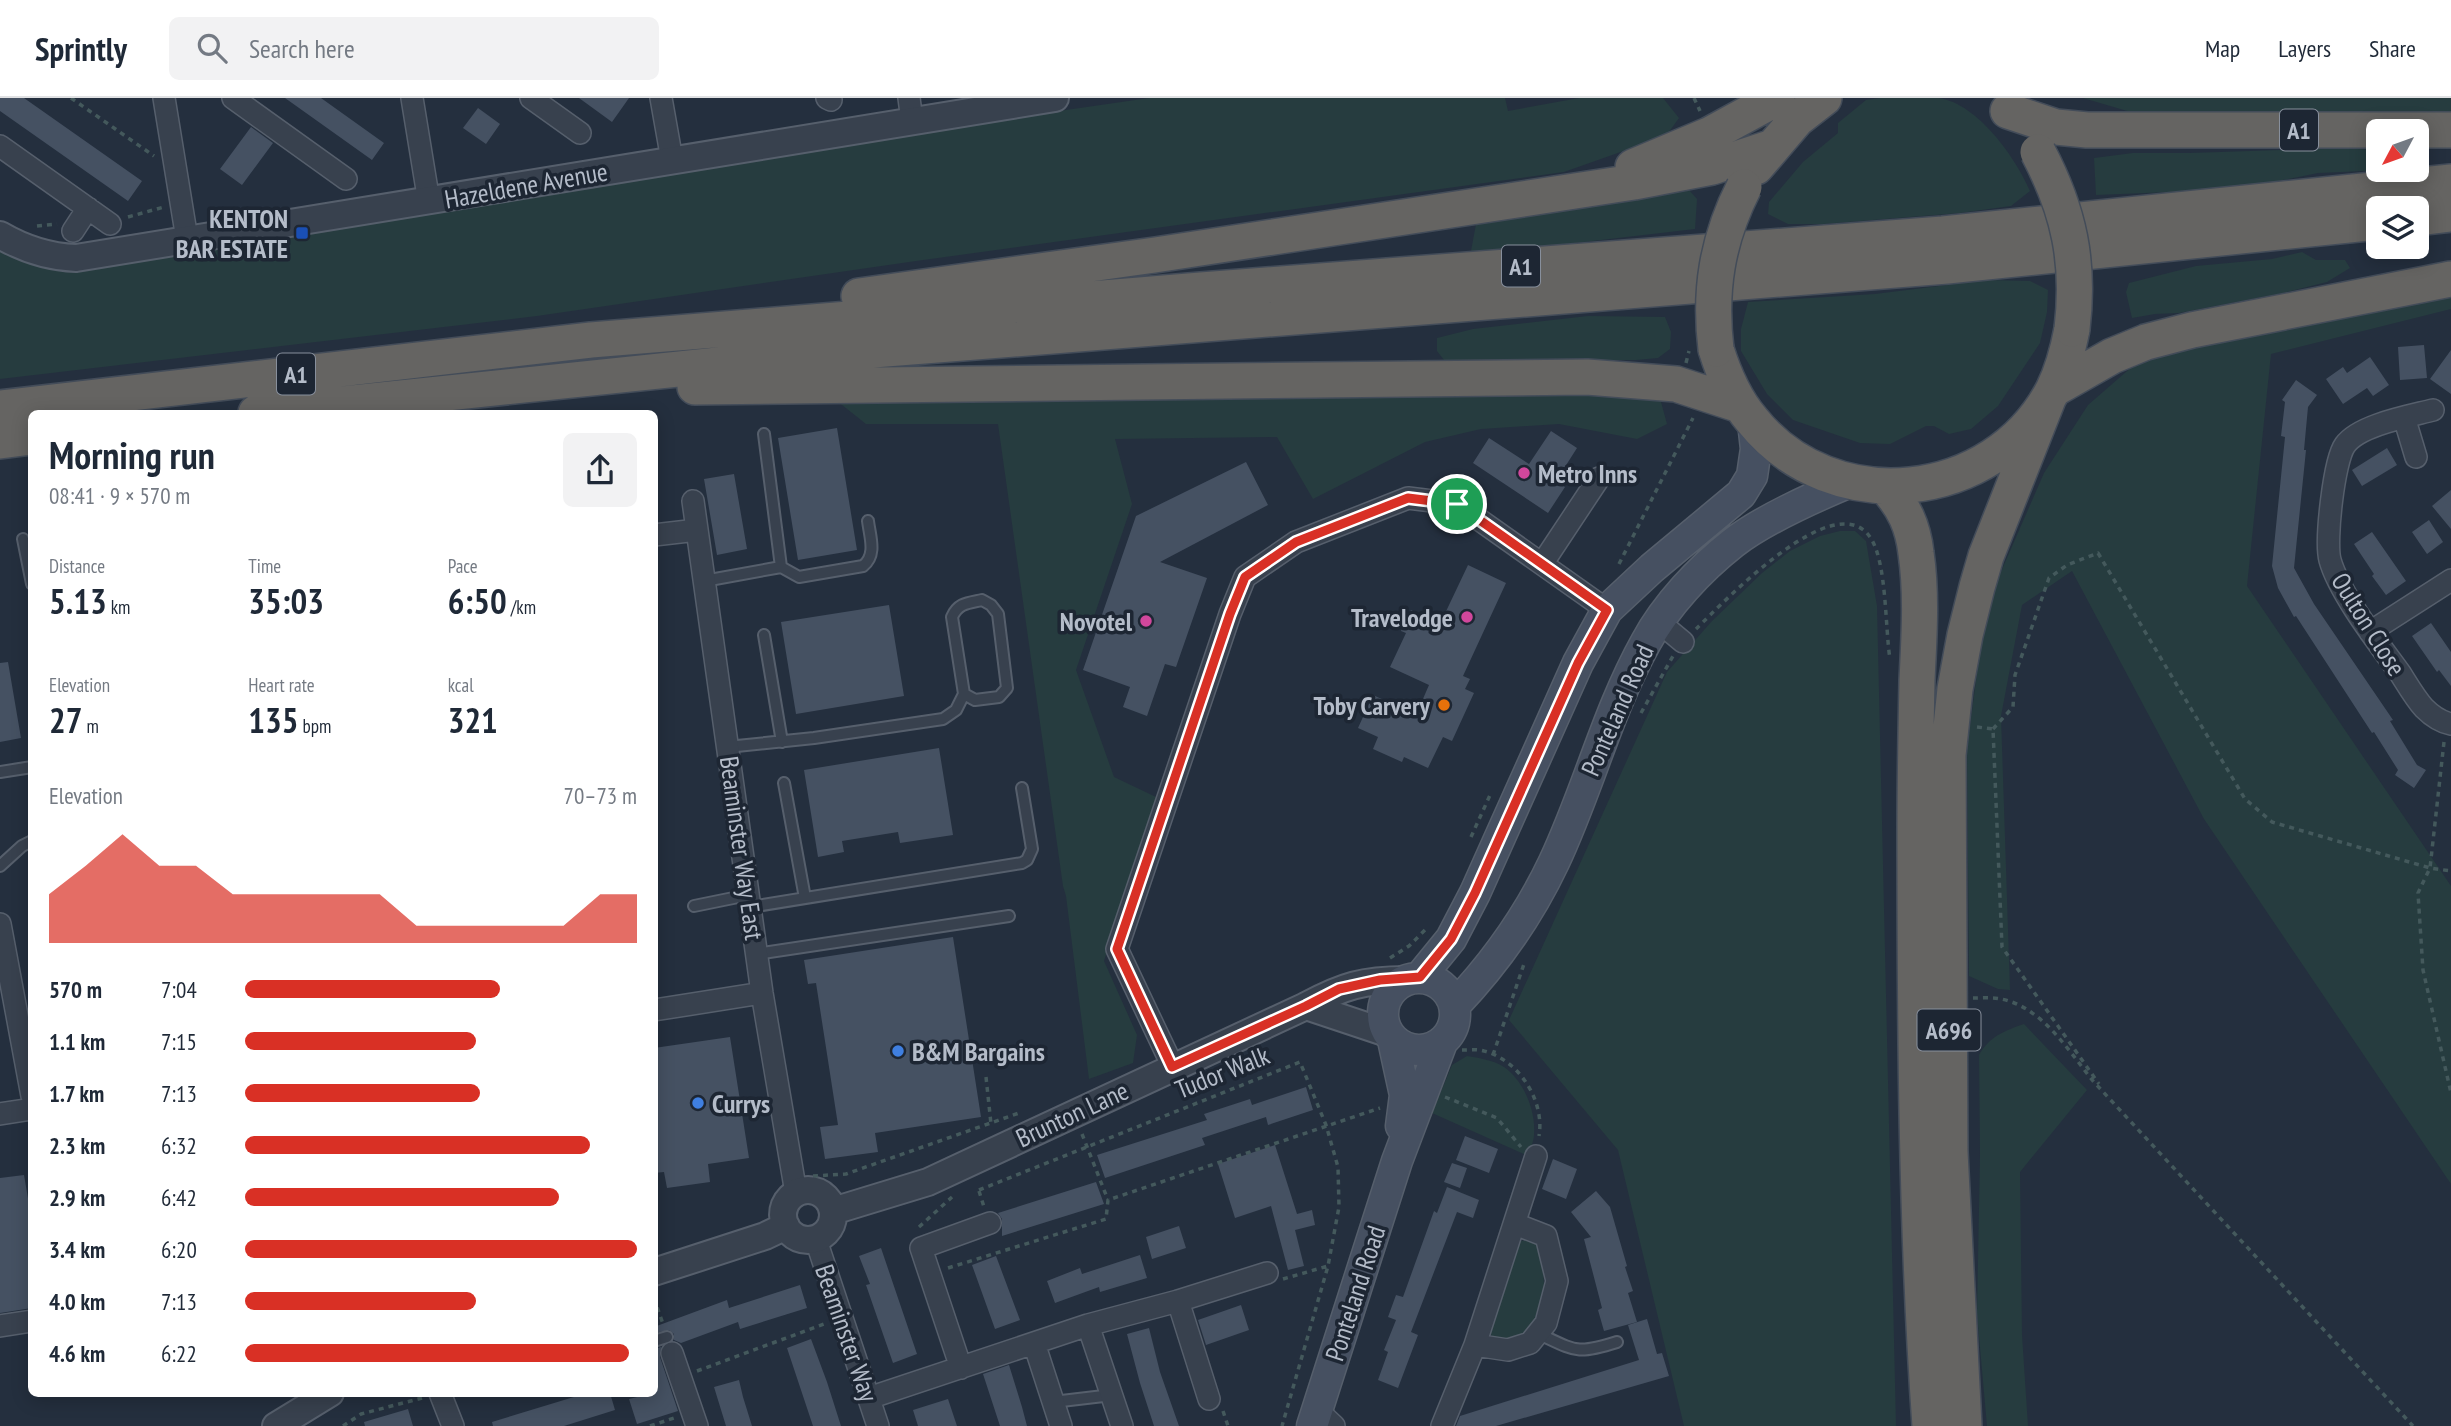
<!DOCTYPE html>
<meta charset="utf-8">
<style>
body{margin:0;font-family:"PT Sans Narrow",sans-serif;background:#f2f2f3;color:#1f2937;height:100vh;display:flex;flex-direction:column;font-size:26px;white-space:nowrap}
*{box-sizing:border-box;margin:0}
p{font-size:23px;color:#747a83}
.icon{flex:none;width:38px;height:38px;fill:none;stroke:currentColor;stroke-width:2;stroke-linecap:round;stroke-linejoin:round}
.map{position:relative;flex:1;overflow:hidden}
.side{position:absolute;left:28px;top:312px;width:630px;height:987px;display:flex;flex-direction:column;background:#fff;border-radius:10px;box-shadow:0 4px 18px #0003}
.side>*{flex:none}
.needle{width:46px;rotate:229deg}
.tools{position:absolute;left:2366px;top:21px;display:grid;gap:14px}
.tools a{display:grid;place-items:center;width:63px;height:63px;border-radius:10px;background:#fff;box-shadow:0 4px 18px #0003;font-size:35px}
.pin{position:absolute;display:grid;place-items:center;width:60px;height:60px;color:#fff;margin:-30px;border:4px solid #fff;border-radius:50%;box-shadow:0 2px 7px #0007}
.round{display:grid;place-items:center;flex:none;width:74px;height:74px;border-radius:10px;background:#f2f2f3}
.head{display:flex;align-items:center;justify-content:space-between;height:119px;padding:0 21px}
h1{font-size:38px;font-weight:600;line-height:52px}
.stats{display:grid;grid-template-columns:repeat(3,1fr);gap:10px;height:119px;padding:7px 21px}
.stats div{display:grid;align-content:center}
.stats b{font-size:35px;font-weight:600}
.stats small{font-size:19px;font-weight:400}
.stats p{font-size:19px}
.chart{height:196px;padding:14px 21px}
.chart p{display:flex;justify-content:space-between}
.chart svg{width:100%;height:126px;margin-top:7px;fill:#d93025;opacity:.7}
ul{padding:0 21px;list-style:none;font-size:23px}
li{display:grid;grid-template-columns:112px 84px 1fr;align-items:center;height:52px}
li i{height:18px;border-radius:9px;background:#d93025}
header{display:flex;align-items:center;gap:42px;box-sizing:border-box;height:98px;padding:0 35px;background:#fff;border-bottom:2px solid #e0e1e3}
header strong{font-size:33px}
nav{display:flex;gap:38px;margin-inline-start:auto;font-size:24px}
.search{width:490px;height:63px;background:#f2f2f3;display:flex;align-items:center;gap:18px;box-sizing:border-box;padding:0 24px;border-radius:10px;color:#747a83;font-size:26px}
.map>svg:first-child{display:block}
</style>
<header>
<strong>Sprintly</strong>
<div class="search"><svg class="icon" aria-label="search" viewBox="0 0 24 24"><circle cx="10" cy="10" r="6"/><path d="M15 15l6 6"/></svg>Search here</div>
<nav><a>Map</a><a>Layers</a><a>Share</a></nav>
</header>
<div class="map">
<svg width="2451" height="1328" viewBox="0 0 2451 1328">
<rect width="100%" height="100%" fill="#242f3e"/>
<path fill="#263c3f" d="M1149,0H1505L1508,13L1579,0H1663L1679,20L1666,38L1564,74L916,163L537,218L0,281V147L29,163Z
M1880,0C1899,0 1920,0 1939,0C1978,6 2016,60 2030,93L2011,108L1960,115L1823,126H1788L1768,116L1769,104L1803,64L1838,35V25L1866,2Z
M2083,0H2451V15H2134Z
M2336,50L2378,52V72H2388L2318,75L2263,86L2171,94L2096,97L2094,60L2133,55H2190Z
M1689,92L1697,101L1695,131L1480,156L1471,153L1476,126L1644,96Z
M2302,154L2316,162H2345L2350,170L2327,184L2283,195L2179,215L2155,216L2132,220L2126,194L2129,185L2196,168L2272,161Z
M1987,182L2030,183L2048,192L2047,214L2040,245L1998,308L1971,331L1949,336L1934,328H1926L1890,346L1860,345L1793,322L1767,296L1741,253V231L1748,204L1875,196Z
M2451,189V211L2271,256L2247,488L2451,788V1086L2204,721L2072,473L2022,507L2001,618L2010,892L1998,891L1969,878L1967,650L1986,508L2044,375L2088,307L2134,267L2212,242Z
M1588,218L1665,219L1671,234L1670,251L1658,260L1636,262H1444L1437,253V240L1473,231Z
M1658,293L1667,326L1637,341L1559,326L1481,331L1425,344L1313,401L1277,339L1115,341L1132,406L1076,572L1114,679L1156,699L1104,863L1137,937L1133,965L1089,981L1066,798L1063,788L998,326H866L832,299Z
M1840,433H1855L1866,443L1877,508L1896,1328H1684L1618,1052L1509,922L1667,574L1712,523L1762,475L1790,453L1820,438Z
M2024,926L2087,992L2020,1074L2022,1237L2028,1328H1987L1977,1216L1980,1057L1979,957C1990,938 2004,933 2024,926Z
M1467,958C1479,960 1493,962 1504,969C1524,983 1536,1013 1534,1037C1534,1043 1530,1051 1528,1058L1432,1015L1452,967Z
M1535,1142L1542,1147L1544,1188L1538,1217L1530,1238L1522,1243L1494,1241L1489,1234L1520,1143Z"/>
<path fill="#455162" d="M0,0H24L142,83L128,103L0,13Z
M285,0H321L384,45L372,62Z
M579,0H629L612,24Z
M478,10L500,26L486,46L463,30Z
M251,29L273,45L242,87L220,71Z
M2424,247L2427,280L2400,282L2398,249Z
M2451,252V296L2430,281Z
M2370,259L2389,287L2373,298L2367,290L2343,306L2326,281L2343,269L2347,275Z
M2296,282L2317,297L2308,309L2304,352H2306L2294,470L2314,506L2393,622L2390,623L2417,667L2426,672L2414,690L2395,677L2398,672L2374,634L2372,635L2296,518L2294,519L2278,490L2272,468L2285,339L2281,338L2285,304L2282,302Z
M837,330L857,452L798,462L778,340Z
M1551,333L1577,350L1556,383L1565,389L1548,415L1473,365L1489,340L1529,366Z
M2387,350L2397,367L2362,388L2352,372Z
M1246,364L1268,407L1160,464L1207,480L1176,569L1165,566L1147,618L1123,609L1130,589L1083,572L1136,418Z
M734,376L747,451L717,457L704,381Z
M2451,392V431L2432,408Z
M2429,422L2443,444L2427,456L2412,434Z
M2372,434L2406,483L2386,497L2372,478L2374,476L2354,446Z
M1468,467L1506,485L1463,578L1470,581L1465,591L1474,595L1452,643L1443,639L1428,670L1404,659L1402,664L1373,651L1378,639L1358,630L1373,597L1416,617L1429,587L1390,569L1406,535L1401,533L1411,512L1440,526Z
M889,507L904,598L796,616L781,524Z
M2431,525L2451,554V588L2439,572L2437,574L2412,538Z
M8,564L21,640L0,644V565Z
M939,650L953,737L900,745L898,734L842,743L844,754L818,759L804,672Z
M953,839L981,1019L875,1035L878,1054L825,1061L820,1029L838,1027L816,885L808,886L804,862Z
M730,939L749,1060L708,1066L710,1084L667,1090L664,1074L654,1075V950Z
M1306,989L1313,1012L1268,1027L1266,1019L1202,1040L1205,1047L1105,1080L1097,1057L1207,1022L1204,1016L1250,1001L1252,1007Z
M1465,1038L1498,1051L1489,1075L1456,1062Z
M1275,1047L1297,1116L1312,1112L1315,1127L1295,1132L1304,1168L1288,1172L1271,1108L1235,1120L1218,1066Z
M1553,1061L1577,1071L1566,1101L1542,1091Z
M1452,1065L1467,1070L1460,1090L1444,1084Z
M24,1077L32,1124V1210L0,1215V1080Z
M1096,1084L1104,1106L1002,1138V1121L998,1115Z
M1447,1089L1479,1102L1473,1120L1457,1114L1411,1234L1418,1237L1398,1290L1378,1282L1388,1254L1384,1252L1396,1222L1388,1219L1396,1197L1403,1199L1434,1113L1437,1115Z
M1596,1093L1610,1109L1627,1168L1625,1169L1633,1193L1628,1195L1637,1224L1604,1233L1598,1212L1602,1210L1584,1141L1591,1139L1571,1114Z
M1179,1128L1186,1150L1152,1161L1146,1139Z
M881,1150L917,1256L893,1265L866,1187L870,1186L859,1158Z
M1140,1157L1147,1180L1100,1194L1099,1189L1055,1205L1047,1183L1080,1170L1082,1176Z
M996,1158L1020,1222L995,1231L972,1167Z
M800,1187L807,1210L740,1231L738,1224L681,1245L674,1242V1236L669,1232L654,1235V1229L727,1202L729,1210Z
M1241,1207L1249,1232L1206,1247L1198,1222Z
M1647,1221L1657,1256L1662,1255L1669,1278L1496,1328H1456L1460,1318L1639,1262L1628,1227Z
M1149,1230L1160,1274L1179,1328H1154L1140,1285L1127,1236Z
M811,1241L827,1284L841,1328H813L787,1250Z
M661,1249L660,1259L678,1313L637,1326L629,1301L654,1295V1251Z
M1009,1267L1022,1309L1027,1328H1000L983,1276Z
M739,1282L743,1299L752,1328H726L714,1289Z
M587,1295H610L615,1312L564,1328H493L492,1324Z
M948,1301L957,1328H918L913,1312Z
M408,1311L413,1328H365L364,1324Z"/>
<g fill="none" stroke-linecap="round" stroke-linejoin="round">
<g stroke="#565f6c" stroke-width="14">
<path id="service" d="M23,441L32,486
M781,469L799,479L863,468C877,457 870,439 868,423
M704,483L781,469L764,336
M764,537L782,644
M727,649L814,640L943,621L956,612L964,596L975,602L999,599L1007,590L998,516L991,507L982,502C968,505 958,505 952,519L964,596
M0,674L32,669
M784,685L805,800
M0,768L22,748L32,743
M694,808L748,797
M750,809L1022,765L1027,762L1032,751L1022,690
M756,856L1009,818
M1537,1235C1576,1253 1576,1257 1617,1244
M654,1243L667,1239
M1053,1304L1112,1297"/>
</g>
<g stroke="#565f6c" stroke-width="24">
<path id="minor" d="M164,0L187,141
M233,0L346,81
M412,0L429,104
M531,0L580,35
M661,0L672,62
M827,0L831,2
M909,0L912,23
M0,48L110,126
M73,133L88,110
M2433,312C2410,318 2359,327 2345,347C2334,362 2325,443 2330,462C2339,495 2379,546 2400,575C2407,586 2415,600 2424,610C2431,617 2441,624 2451,626
M2404,319L2416,359
M693,403L762,895L796,1095
M654,437L697,432
M1542,466L1599,380
M1659,524L1683,544
M2370,534L2451,482
M0,826L32,998
M654,912L762,895
M1173,969L1117,851L1230,516L1245,479L1296,444L1408,400L1457,406L1607,512
M0,1016L32,1011
M816,1142L878,1328
M1178,1203L1209,1301
M1088,1227L1122,1328
M0,1228L32,1223
M1034,1245L1061,1328
M1475,1247L1508,1252L1530,1245L1546,1225L1557,1183L1546,1138L1515,1126
M672,1255L697,1328
M961,1270L921,1150L990,1125
M440,1295L453,1328
M869,1300L1088,1227L1178,1203L1267,1175
M1317,1312L1334,1328
M1442,1328L1475,1247L1536,1058"/>
</g>
<g stroke="#565f6c" stroke-width="30">
<path id="tertiary" d="M0,137C24,151 48,159 76,160L1055,0
M1306,908L1387,935
M783 1117a25 25 0 1 1 50 0a25 25 0 1 1-50 0Z
M833,1113L928,1084L1306,908C1343,888 1363,882 1406,882
M654,1174L765,1138L786,1128
M276,1328L330,1295"/>
</g>
<g stroke="#565f6c" stroke-width="33">
<path id="secondary" d="M1420,879L1451,841L1475,795L1578,565L1607,512L1652,470L1741,396L1752,378L1756,351L1753,324
M1383 916a36 36 0 1 1 72 0a36 36 0 1 1-72 0Z
M1455,907C1495,865 1529,817 1554,764C1588,692 1607,614 1646,544C1666,507 1700,471 1733,445C1764,421 1814,399 1850,384
M1393,942L1405,997L1401,1028
M1312,1328L1397,1063L1441,947"/>
</g>
<g stroke="#434c59" stroke-width="38">
<path id="trunk" d="M2008,13L2056,29L2087,32H2451
M1633,69L1709,37L1777,0
M1756,69L1797,21L1824,0
M2417,120L2451,116
M859,198L1155,157L1634,84L1712,69L1770,50
M1716,251C1724,277 1734,301 1752,322C1832,422 1994,405 2053,292C2063,272 2068,252 2072,231
M695,289L1587,279L1676,286L1740,307
M2054,291L2112,258L2146,244L2192,232L2451,181
M0,310L591,242L1201,192L1943,136L2451,84
M256,315L822,256L1947,168L2378,124
M0,343L32,339
M1886,389C1904,409 1913,428 1916,455C1922,496 1919,540 1917,582C1916,631 1915,680 1915,730C1915,929 1916,1129 1930,1328
M1964,1328L1950,1054L1948,657L1955,591L1965,537L1977,489L1986,458L2048,301"/>
</g>
<path stroke="#44595c" stroke-width="3.5" stroke-dasharray="5 5" stroke-linecap="butt" d="M71,0L154,58
M1694,0L1700,13
M128,119L164,109
M37,128L57,126
M1619,466L1693,320
M1696,531C1723,505 1834,387 1870,439C1887,463 1885,530 1890,561
M1641,615L1673,558
M1977,629L1993,631L2002,849L2099,986
M1993,631L2013,609L2015,577L2049,480L2067,467L2098,455L2245,701L2272,724L2430,770L2418,795L2423,872L2451,995
M2444,644L2430,770L2451,773
M1471,739L1491,695
M1390,860L1409,848L1427,830
M1973,900C1982,900 1992,899 2001,901C2042,909 2068,952 2093,983L2413,1328
M1462,952C1469,952 1477,951 1484,953C1519,962 1545,1003 1539,1038
M1493,957L1525,863
M986,979L991,1026
M1445,999L1497,1020L1521,1049
M1082,1036L1108,1102
M813,1078L846,1076L1019,1015
M979,1092L1300,964L1326,1027L1338,1069L1339,1109L1328,1168L1282,1328
M979,1093L984,1109
M919,1129L952,1099
M948,1170L1106,1121L1108,1102L1380,1010
M1283,1181L1328,1168
M654,1200L663,1226
M697,1273L824,1226
M1223,1313L1228,1328
M343,1328L361,1316L422,1300
M650,1328L674,1320"/>
<use href="#service" stroke="#38414e" stroke-width="10"/>
<use href="#minor" stroke="#38414e" stroke-width="21"/>
<use href="#tertiary" stroke="#38414e" stroke-width="26"/>
<use href="#secondary" stroke="#465061" stroke-width="30"/>
<use href="#trunk" stroke="#656462" stroke-width="35"/>
<g stroke="#434c59" stroke-width="38" stroke-linecap="butt">
<path id="trunk-bridge" d="M2038,54C2069,113 2080,164 2072,231
M1716,251C1709,193 1717,142 1744,89"/>
</g>
<path stroke="#44595c" stroke-width="3.5" stroke-dasharray="5 5" stroke-linecap="butt" d="M1686,265L1689,253"/>
<use href="#trunk-bridge" stroke="#656462" stroke-width="35"/>
</g>
<g fill="none" stroke-linecap="round" stroke-linejoin="round">
<g stroke="#fff" stroke-width="14">
<path id="route" d="M1408,400L1457,406L1607,512L1578,565L1475,795L1451,841L1420,879L1380,882L1339,891L1306,908L1172,969L1117,851L1230,516L1245,479L1296,444Z"/>
</g>
<use href="#route" stroke="#d93025" stroke-width="9"/>
</g>
<rect fill="#1a4fb4" stroke="#1d2633" stroke-width="2.5" x="295" y="128" width="14" height="14" rx="3.5"/>
<g fill="#d1479c" stroke="#1d2633" stroke-width="2.5">
<circle cx="1524" cy="375" r="7"/>
<circle cx="1467" cy="519" r="7"/>
<circle cx="1146" cy="523" r="7"/>
</g>
<circle fill="#e8710a" stroke="#1d2633" stroke-width="2.5" cx="1444" cy="607" r="7"/>
<g fill="#3f7fe0" stroke="#1d2633" stroke-width="2.5">
<circle cx="898" cy="953" r="7"/>
<circle cx="698" cy="1005" r="7"/>
</g>
<g text-anchor="middle" dominant-baseline="central" stroke-width="7" stroke-linejoin="round" paint-order="stroke">
<g fill="#1d2633" stroke="#878f9c" stroke-width="2">
<rect x="2280" y="11.5" width="38" height="41" rx="5"/>
<rect x="1502" y="147.5" width="38" height="41" rx="5"/>
<rect x="277" y="255.5" width="38" height="41" rx="5"/>
<rect x="1917.5" y="911.5" width="63" height="41" rx="5"/>
</g>
<g font-size="24" font-weight="bold" fill="#b4bcc9">
<text x="2299" y="32">A1</text>
<text x="1521" y="168">A1</text>
<text x="296" y="276">A1</text>
<text x="1949" y="932">A696</text>
</g>
<g font-size="26" fill="#b4bcc9" stroke="#1d2633">
<text transform="translate(526 87) rotate(-10)">Hazeldene Avenue</text>
<text transform="translate(2369 526) rotate(58)">Oulton Close</text>
<text transform="translate(1617 612) rotate(-66)">Ponteland Road</text>
<text transform="translate(742 750) rotate(82)">Beaminster Way East</text>
<text transform="translate(1222 974) rotate(-22)">Tudor Walk</text>
<text transform="translate(1072 1016) rotate(-25)">Brunton Lane</text>
<text transform="translate(1355 1195) rotate(-72)">Ponteland Road</text>
<text transform="translate(847 1235) rotate(71)">Beaminster Way</text>
</g>
<g font-size="26" font-weight="bold" fill="#b4bcc9" stroke="#1d2633" text-anchor="end">
<text x="288" y="120">KENTON<tspan x="288" dy="30">BAR ESTATE</tspan></text>
<text x="1538" y="375" text-anchor="start">Metro Inns</text>
<text x="1453" y="519">Travelodge</text>
<text x="1132" y="523">Novotel</text>
<text x="1430" y="607">Toby Carvery</text>
<text x="912" y="953" text-anchor="start">B&amp;M Bargains</text>
<text x="712" y="1005" text-anchor="start">Currys</text>
</g>
</g>
</svg>
<div class="tools">
<a><svg class="needle" viewBox="-14 -14 28 28"><path d="M0-13l5 13h-10z" fill="#e53935"/><path d="M0 13l5-13h-10z" fill="#747a83"/></svg></a>
<a><svg class="icon" aria-label="layers" viewBox="0 0 24 24"><path d="M12 4l9 5-9 5-9-5zM3 14l9 5 9-5"/></svg></a>
</div>
<div class="pin" style="left:1457px;top:406px;background:#1e9e55"><svg class="icon" aria-label="arrive" viewBox="0 0 24 24"><path d="M6 21V4h12l-3 4 3 4H6"/></svg></div>
<section class="side">
<div class="head"><div><h1>Morning run</h1><p>08:41 · 9 × 570 m</p></div><a class="round"><svg class="icon" aria-label="share" viewBox="0 0 24 24"><path d="M12 15V3M7 8l5-5 5 5M5 13v7h14v-7"/></svg></a></div>
<div class="stats">
<div><p>Distance</p><b>5.13<small> km</small></b></div>
<div><p>Time</p><b>35:03</b></div>
<div><p>Pace</p><b>6:50<small> /km</small></b></div>
</div>
<div class="stats">
<div><p>Elevation</p><b>27<small> m</small></b></div>
<div><p>Heart rate</p><b>135<small> bpm</small></b></div>
<div><p>kcal</p><b>321</b></div>
</div>
<div class="chart"><p><span>Elevation</span>70–73 m</p>
<svg viewBox="0 0 160 44" preserveAspectRatio="none"><path d="M0 44V27L10 17L20 6L30 17L40 17L50 27L60 27L70 27L80 27L90 27L100 38L110 38L120 38L130 38L140 38L150 27L160 27V44z"/></svg>
</div>
<ul>
<li><b>570 m</b>7:04<i style="width:65%"></i></li>
<li><b>1.1 km</b>7:15<i style="width:59%"></i></li>
<li><b>1.7 km</b>7:13<i style="width:60%"></i></li>
<li><b>2.3 km</b>6:32<i style="width:88%"></i></li>
<li><b>2.9 km</b>6:42<i style="width:80%"></i></li>
<li><b>3.4 km</b>6:20<i style="width:100%"></i></li>
<li><b>4.0 km</b>7:13<i style="width:59%"></i></li>
<li><b>4.6 km</b>6:22<i style="width:98%"></i></li>
</ul>
</section>
</div>
